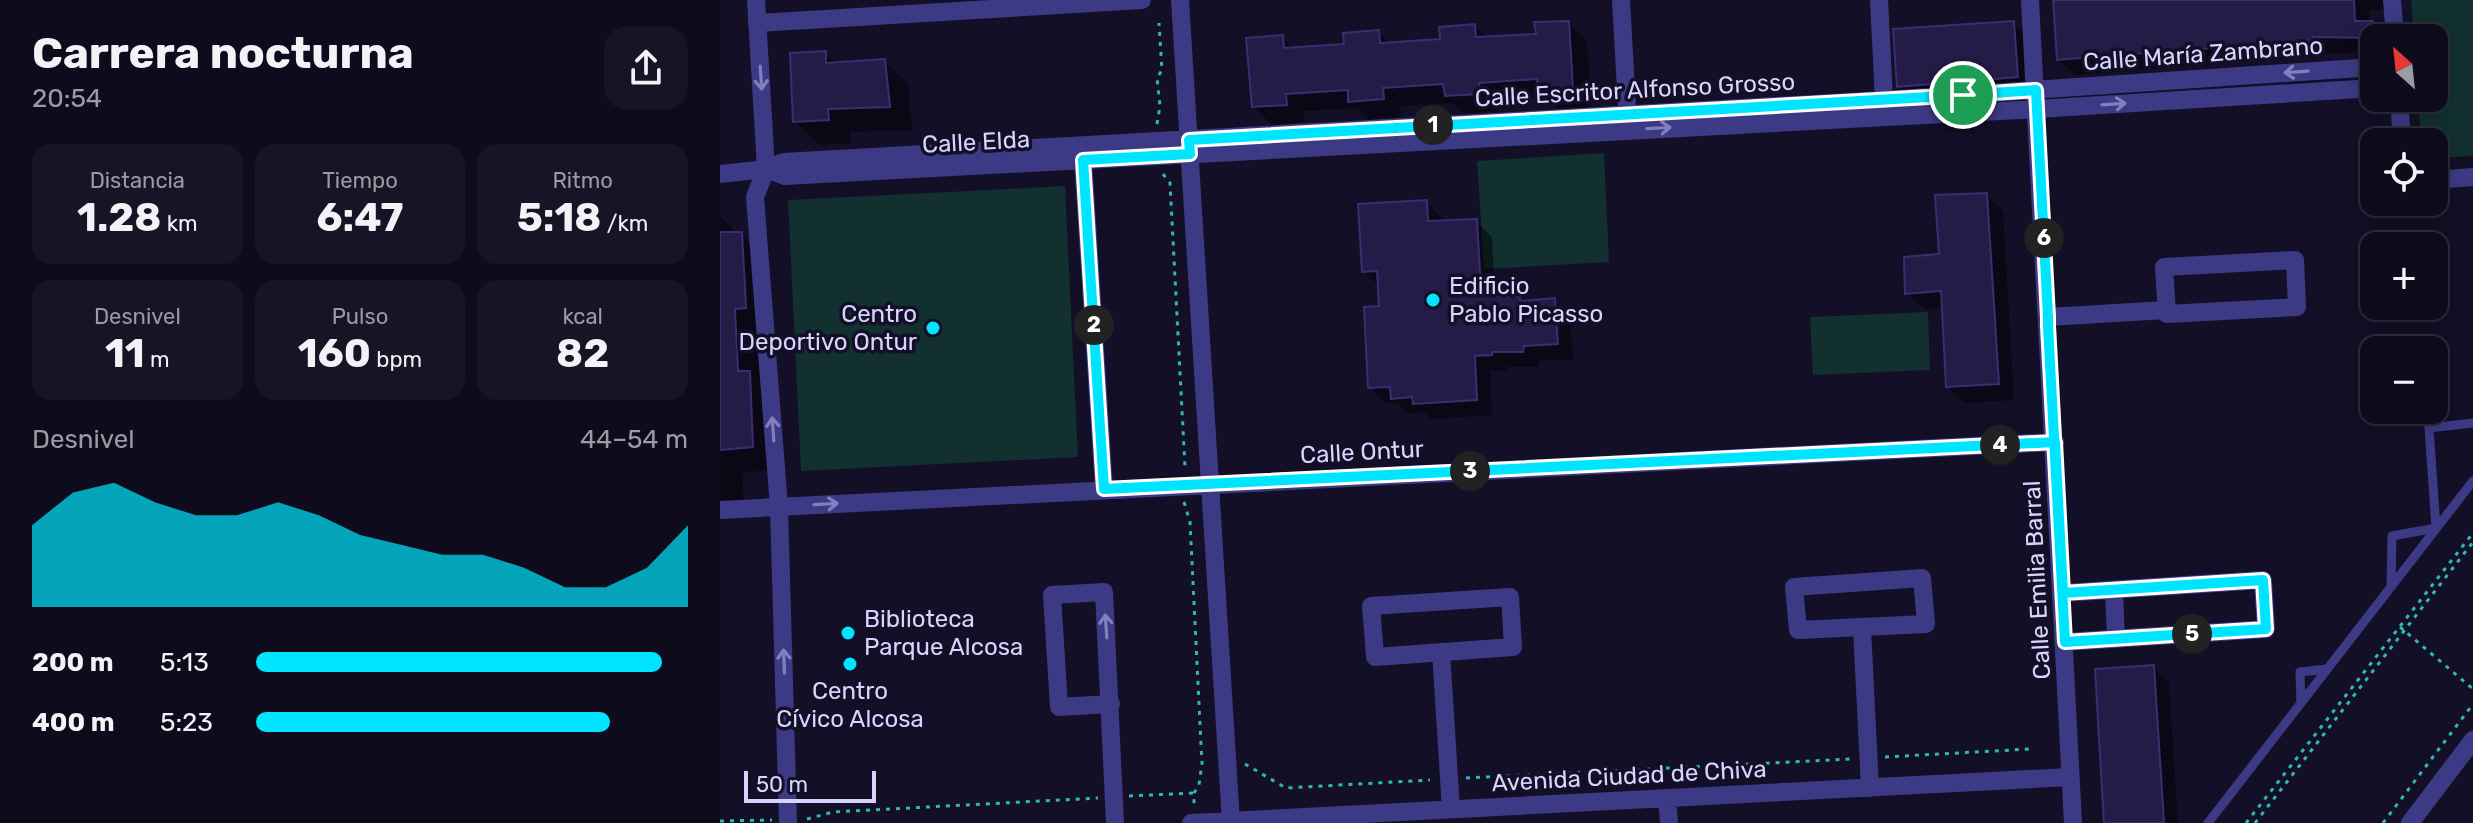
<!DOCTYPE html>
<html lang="es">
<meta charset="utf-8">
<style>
body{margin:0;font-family:Rubik,sans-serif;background:#171425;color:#f1f3f6;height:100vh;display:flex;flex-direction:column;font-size:30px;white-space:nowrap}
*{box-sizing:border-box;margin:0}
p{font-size:26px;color:#9b9ba3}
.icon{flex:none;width:44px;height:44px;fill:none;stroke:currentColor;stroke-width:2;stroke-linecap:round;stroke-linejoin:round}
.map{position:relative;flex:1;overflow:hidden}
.details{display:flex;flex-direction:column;background:#0e0b1c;width:720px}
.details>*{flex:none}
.needle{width:52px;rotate:333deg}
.fabs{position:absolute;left:1640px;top:24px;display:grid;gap:16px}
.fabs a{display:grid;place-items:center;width:88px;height:88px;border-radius:16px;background:#0e0b1c;box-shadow:0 4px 20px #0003,0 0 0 2px #2e2b3b;font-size:40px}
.scale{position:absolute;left:24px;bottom:20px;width:132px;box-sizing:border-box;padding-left:8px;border:4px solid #d9d4ff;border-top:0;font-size:22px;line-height:28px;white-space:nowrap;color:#d9d4ff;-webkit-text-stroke:6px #130f26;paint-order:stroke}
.pin{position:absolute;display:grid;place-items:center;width:68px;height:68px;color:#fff;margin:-34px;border:4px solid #fff;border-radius:50%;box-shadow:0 2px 8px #0007}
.km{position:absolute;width:40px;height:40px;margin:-20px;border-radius:50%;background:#222;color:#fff;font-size:22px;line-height:40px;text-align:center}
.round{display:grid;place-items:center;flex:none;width:84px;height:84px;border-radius:24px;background:#171425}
.head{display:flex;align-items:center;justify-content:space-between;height:136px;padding:0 32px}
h1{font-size:44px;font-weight:700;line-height:60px}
.metrics{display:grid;grid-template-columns:repeat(3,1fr);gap:12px;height:136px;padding:8px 32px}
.metrics div{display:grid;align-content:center;border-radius:20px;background:#171425;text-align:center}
.metrics b{font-size:40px;font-weight:700}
.metrics small{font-size:22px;font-weight:400}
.metrics p{font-size:22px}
.chart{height:224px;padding:16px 32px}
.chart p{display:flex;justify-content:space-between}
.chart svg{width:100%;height:144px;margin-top:8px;fill:#00e5ff;opacity:.7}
ul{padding:0 32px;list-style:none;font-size:26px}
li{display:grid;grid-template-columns:128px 96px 1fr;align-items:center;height:60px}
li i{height:20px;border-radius:10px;background:#00e5ff}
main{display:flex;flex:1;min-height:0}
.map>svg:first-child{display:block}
</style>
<main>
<section class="details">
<div class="head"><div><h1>Carrera nocturna</h1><p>20:54</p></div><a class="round"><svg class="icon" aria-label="share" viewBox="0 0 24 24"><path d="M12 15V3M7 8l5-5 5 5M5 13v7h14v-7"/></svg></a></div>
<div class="metrics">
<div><p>Distancia</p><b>1.28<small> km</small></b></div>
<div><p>Tiempo</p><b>6:47</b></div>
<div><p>Ritmo</p><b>5:18<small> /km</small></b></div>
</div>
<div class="metrics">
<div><p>Desnivel</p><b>11<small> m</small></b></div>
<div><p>Pulso</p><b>160<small> bpm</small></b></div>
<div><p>kcal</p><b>82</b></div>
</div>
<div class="chart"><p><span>Desnivel</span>44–54 m</p>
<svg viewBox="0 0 160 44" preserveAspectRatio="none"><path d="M0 44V19L10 9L20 6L30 12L40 16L50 16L60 12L70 16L80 22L90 25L100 28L110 28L120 32L130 38L140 38L150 32L160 19V44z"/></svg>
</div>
<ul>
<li><b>200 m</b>5:13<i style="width:94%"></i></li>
<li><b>400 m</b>5:23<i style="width:82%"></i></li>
</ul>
</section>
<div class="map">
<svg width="1753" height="823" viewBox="0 0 1753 823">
<rect width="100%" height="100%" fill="#130f26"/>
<path fill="#12302f" d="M1691,0H1753V156L1714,158V142H1701L1698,98H1714V38H1694Z
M884,153L889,262L764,269L757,161Z
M345,186L358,457L81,471L68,200Z
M1208,312L1210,370L1093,375L1090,317Z"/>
<path fill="#0007" d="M1335,0H1663L1664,9L1649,10L1650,23L1668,38H1654V53H1608V55L1355,75L1338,59Z
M849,23L867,41L871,107L838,109L827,97L777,100V111L745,114L734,103L680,106L681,117L649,120L637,108L584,111L585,122L552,125L534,107L562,38L574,49L626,46L658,32L670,44L722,41L755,26L767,38L818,35Z
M1294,23L1310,39L1313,92L1195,103L1179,86Z
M105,53L116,64L164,61L188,84L192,130L130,132L131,143L99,145L75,122Z
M1266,195L1283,211L1294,400L1244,403L1228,387L1224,308L1204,309L1187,293L1221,256Z
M706,202L722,218V223L756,221L772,237L775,298H799L804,302L834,300L850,316L853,359L819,361L818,367H786L787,370L770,371L772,415L711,419L704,412L688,414L677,403H666L650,387L661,308L660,287L644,271Z
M0,216L12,228V234H21L44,257L37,332L40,385L52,396L55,470L22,472L24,501L0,503Z
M1433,667L1449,683L1458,823H1386Z"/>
<path fill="#241b47" stroke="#3b2d73" stroke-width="2" d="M1333,0H1634L1635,21H1653L1654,38L1593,37V40L1506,47L1337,60Z
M849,21L853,89L818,91L817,79L759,83L760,94L725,96L723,84L663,88L664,99L628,102V90L566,94L567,105L532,107L526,38L563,35L564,48L624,44L623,33L659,30L660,43L720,39L719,27L755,24L756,37L816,34L814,22Z
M1294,21L1298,77L1177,87L1173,29Z
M106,51V63L165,59L170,107L108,109L109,120L73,122L70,53Z
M1267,193L1279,384L1226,387L1221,291L1185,294L1184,257L1219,254L1215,195Z
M707,200L708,221L757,219L761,291L767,290L768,296H800V301L835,298L838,344L804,346L803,352H772V355L755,356L757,400L693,404L692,397L671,399L670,387L648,388L644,307L659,306L657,271L642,272L638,204Z
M0,232H22L26,308L15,309L18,371H30L33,447L0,450Z
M1434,665L1444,823H1384L1375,669Z"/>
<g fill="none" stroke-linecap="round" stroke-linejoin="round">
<path stroke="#2fb8b0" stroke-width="3" stroke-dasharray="4 6" stroke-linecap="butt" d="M437,124L440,106L437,78L442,70L439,23
M443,174L450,183L465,467
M464,502L470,522L482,764L479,785L474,793V807
M1680,627L1753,689
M1165,757L1310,749
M525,764L566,788L710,780
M746,778L1130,759
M409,796L474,793
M87,819L113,812L378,798
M0,821L52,820
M1526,823L1753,533
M1535,823L1753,542
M1663,823L1753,704"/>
<path stroke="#3d3a85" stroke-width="9" d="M1671,586L1672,536L1716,528L1709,428L1753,423
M1581,703L1580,672L1607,669
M1488,823L1753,481"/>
<path stroke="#3d3a85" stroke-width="18" d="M36,0L46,169L35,197L59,507L68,823
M460,0L511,823
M901,0L908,125
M1159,0L1164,100
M1310,0L1353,823
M1672,0L1675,38
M37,23L422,0
M1679,98L1682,142
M363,160L384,489
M46,169L65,176L1317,109L1654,88
M0,174L46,169L64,162L1164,100L1654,67
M1714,180L1753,177
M1575,260L1577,307L1447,314L1444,267Z
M1328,317L1446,310
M0,510L1335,442
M1202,578L1206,624L1078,630L1074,587Z
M1394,590L1396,639
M1343,593L1543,580L1546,629L1345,642
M790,597L793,647L655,657L651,606Z
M1142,629L1150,788
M721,652L731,809
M391,704L339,707L332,595L384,592L395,823
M947,798L949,823
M471,823L1350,777
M1690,823L1753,740"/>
</g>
<defs><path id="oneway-shaft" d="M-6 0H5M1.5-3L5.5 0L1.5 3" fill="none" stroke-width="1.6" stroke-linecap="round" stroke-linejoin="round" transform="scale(2)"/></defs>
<g stroke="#837fbc">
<use href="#oneway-shaft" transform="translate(1576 72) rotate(176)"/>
<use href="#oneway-shaft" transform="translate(41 78) rotate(86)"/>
<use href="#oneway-shaft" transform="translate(1394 104) rotate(-4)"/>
<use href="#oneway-shaft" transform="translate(939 128) rotate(-3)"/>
<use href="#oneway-shaft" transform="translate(53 429) rotate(-94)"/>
<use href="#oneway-shaft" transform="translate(106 504) rotate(-3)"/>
<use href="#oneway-shaft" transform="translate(386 626) rotate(-94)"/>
<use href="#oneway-shaft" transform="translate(64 661) rotate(-92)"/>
</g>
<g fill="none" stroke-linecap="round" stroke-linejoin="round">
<g stroke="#fff" stroke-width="16">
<path id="route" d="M1243,95L469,140L470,154L363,160L384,489L1335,442L1343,593L1543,580L1546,629L1345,642C1340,537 1334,432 1328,326V317L1317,109L1316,90L1243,95"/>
</g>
<use href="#route" stroke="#00e5ff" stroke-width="10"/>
</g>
<g fill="#00e5ff" stroke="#130f26" stroke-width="3">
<circle cx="713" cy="300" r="8"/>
<circle cx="213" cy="328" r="8"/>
<circle cx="128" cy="633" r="8"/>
<circle cx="130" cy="664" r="8"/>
</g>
<g text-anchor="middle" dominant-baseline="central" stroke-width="7" stroke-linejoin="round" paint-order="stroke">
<g font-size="24" fill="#d9d4ff" stroke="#130f26">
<text transform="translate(1483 54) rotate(-4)">Calle María Zambrano</text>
<text transform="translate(915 90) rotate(-3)">Calle Escritor Alfonso Grosso</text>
<text transform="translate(256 142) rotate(-3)">Calle Elda</text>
<text transform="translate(642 452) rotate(-3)">Calle Ontur</text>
<text transform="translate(1317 580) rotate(-93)">Calle Emilia Barral</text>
<text transform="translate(909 776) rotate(-3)">Avenida Ciudad de Chiva</text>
</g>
<g font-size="24" fill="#d9d4ff" stroke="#130f26" text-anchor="start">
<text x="729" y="286">Edificio<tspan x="729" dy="28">Pablo Picasso</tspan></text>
<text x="197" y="314" text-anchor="end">Centro<tspan x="197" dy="28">Deportivo Ontur</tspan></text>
<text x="144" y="619">Biblioteca<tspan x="144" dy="28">Parque Alcosa</tspan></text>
<text x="130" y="691" text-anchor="middle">Centro<tspan x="130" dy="28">Cívico Alcosa</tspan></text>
</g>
</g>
</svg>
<div class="fabs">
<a><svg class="needle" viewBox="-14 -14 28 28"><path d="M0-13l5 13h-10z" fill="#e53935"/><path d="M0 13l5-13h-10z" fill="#9b9ba3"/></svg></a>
<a><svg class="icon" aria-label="locate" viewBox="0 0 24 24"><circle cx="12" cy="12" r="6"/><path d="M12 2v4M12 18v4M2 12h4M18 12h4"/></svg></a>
<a>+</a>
<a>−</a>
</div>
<div class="scale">50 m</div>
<div class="pin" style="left:1243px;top:95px;background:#1e9e55"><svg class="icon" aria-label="arrive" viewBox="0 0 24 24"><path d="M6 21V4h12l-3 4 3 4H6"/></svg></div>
<b class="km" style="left:713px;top:125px">1</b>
<b class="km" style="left:374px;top:325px">2</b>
<b class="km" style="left:750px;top:471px">3</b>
<b class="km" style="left:1280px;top:445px">4</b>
<b class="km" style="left:1472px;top:634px">5</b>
<b class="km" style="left:1324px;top:238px">6</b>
</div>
</main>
